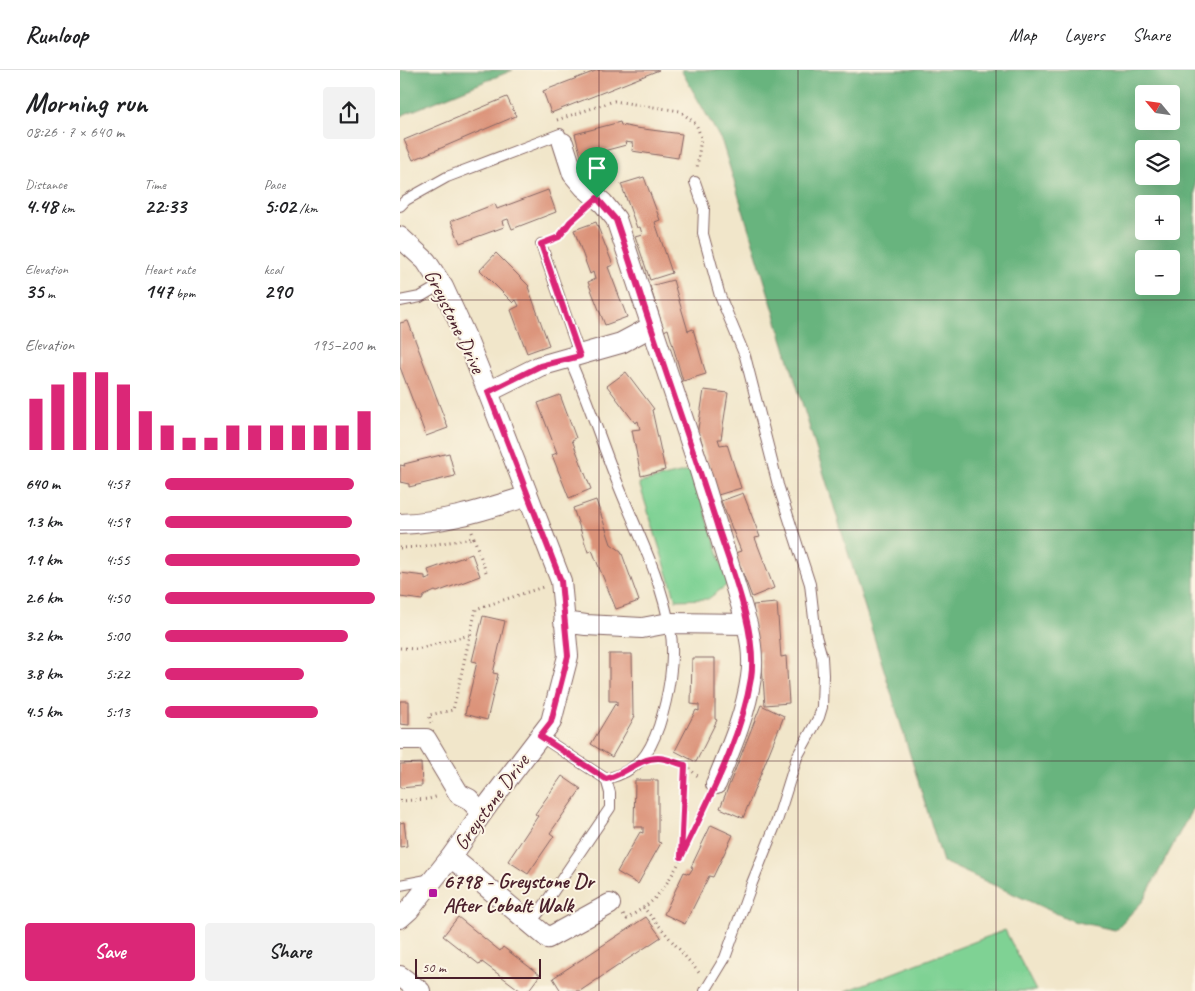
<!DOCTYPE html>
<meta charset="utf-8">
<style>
body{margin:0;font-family:Caveat,sans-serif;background:#f2f2f2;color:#202124;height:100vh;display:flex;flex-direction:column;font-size:19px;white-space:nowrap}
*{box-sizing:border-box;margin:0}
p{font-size:16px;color:#757577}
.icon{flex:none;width:28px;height:28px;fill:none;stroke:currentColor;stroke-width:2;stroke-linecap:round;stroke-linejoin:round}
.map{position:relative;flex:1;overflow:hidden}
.panel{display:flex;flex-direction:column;background:#fff;width:400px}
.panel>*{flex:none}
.needle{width:32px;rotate:299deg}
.controls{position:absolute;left:735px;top:15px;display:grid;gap:10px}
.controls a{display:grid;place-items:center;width:45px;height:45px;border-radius:5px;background:#fff;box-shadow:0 5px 20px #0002;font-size:25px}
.scale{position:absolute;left:15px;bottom:12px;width:126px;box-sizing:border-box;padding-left:5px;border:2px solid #4a1f2b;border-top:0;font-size:14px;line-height:18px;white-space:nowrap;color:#4a1f2b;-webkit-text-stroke:4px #fcf5e5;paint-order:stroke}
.pin{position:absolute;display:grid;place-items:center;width:42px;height:42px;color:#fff;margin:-51px -21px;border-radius:50% 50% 50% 0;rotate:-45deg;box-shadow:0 0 5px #0007}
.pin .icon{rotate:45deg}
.round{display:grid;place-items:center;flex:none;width:52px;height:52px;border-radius:5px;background:#f2f2f2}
.headline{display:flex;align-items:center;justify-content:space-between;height:85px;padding:0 25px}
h1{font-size:28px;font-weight:800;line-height:38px}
.metrics{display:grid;grid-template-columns:repeat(3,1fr);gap:8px;height:85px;padding:5px 25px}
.metrics div{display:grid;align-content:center}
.metrics b{font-size:21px;font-weight:800}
.metrics small{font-size:14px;font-weight:400}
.metrics p{font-size:14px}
.chart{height:140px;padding:10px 25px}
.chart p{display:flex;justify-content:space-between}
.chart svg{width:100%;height:90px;margin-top:5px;stroke:#db2777;stroke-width:6}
.action{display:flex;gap:10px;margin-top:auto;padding:10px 25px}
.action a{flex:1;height:58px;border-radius:5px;background:#db2777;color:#fff;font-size:20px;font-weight:800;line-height:58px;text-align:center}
.action a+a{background:#f2f2f2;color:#202124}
ul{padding:0 25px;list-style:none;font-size:16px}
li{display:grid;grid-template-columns:80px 60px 1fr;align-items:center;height:38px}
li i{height:12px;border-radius:6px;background:#db2777}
header{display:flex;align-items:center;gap:30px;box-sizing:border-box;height:70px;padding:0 25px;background:#fff;border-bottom:1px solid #e0e0e0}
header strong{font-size:24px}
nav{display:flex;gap:28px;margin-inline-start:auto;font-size:18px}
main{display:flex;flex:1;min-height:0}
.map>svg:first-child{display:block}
</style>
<header>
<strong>Runloop</strong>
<nav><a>Map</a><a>Layers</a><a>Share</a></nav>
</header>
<main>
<section class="panel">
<div class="headline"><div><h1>Morning run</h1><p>08:26 · 7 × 640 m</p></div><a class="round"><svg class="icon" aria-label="share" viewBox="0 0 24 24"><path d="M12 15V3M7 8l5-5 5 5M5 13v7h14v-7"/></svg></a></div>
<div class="metrics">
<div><p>Distance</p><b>4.48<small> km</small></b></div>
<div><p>Time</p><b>22:33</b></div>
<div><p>Pace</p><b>5:02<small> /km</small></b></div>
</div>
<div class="metrics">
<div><p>Elevation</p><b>35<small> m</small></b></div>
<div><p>Heart rate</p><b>147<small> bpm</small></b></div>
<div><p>kcal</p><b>290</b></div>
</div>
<div class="chart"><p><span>Elevation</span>195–200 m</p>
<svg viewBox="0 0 160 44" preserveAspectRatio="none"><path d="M5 44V19M15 44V12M25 44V6M35 44V6M45 44V12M55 44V25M65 44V32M75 44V38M85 44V38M95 44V32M105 44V32M115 44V32M125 44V32M135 44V32M145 44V32M155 44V25"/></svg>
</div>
<ul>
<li><b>640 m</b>4:57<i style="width:90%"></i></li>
<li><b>1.3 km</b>4:59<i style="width:89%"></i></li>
<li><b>1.9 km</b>4:55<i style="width:93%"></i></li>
<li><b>2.6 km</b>4:50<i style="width:100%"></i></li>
<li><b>3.2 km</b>5:00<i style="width:87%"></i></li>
<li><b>3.8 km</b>5:22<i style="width:66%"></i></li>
<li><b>4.5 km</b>5:13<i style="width:73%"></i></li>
</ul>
<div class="action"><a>Save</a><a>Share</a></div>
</section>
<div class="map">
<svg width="795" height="921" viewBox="0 0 795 921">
<rect width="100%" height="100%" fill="#fcf5e5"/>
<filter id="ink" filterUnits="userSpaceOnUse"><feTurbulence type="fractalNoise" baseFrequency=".02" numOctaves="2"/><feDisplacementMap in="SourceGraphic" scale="10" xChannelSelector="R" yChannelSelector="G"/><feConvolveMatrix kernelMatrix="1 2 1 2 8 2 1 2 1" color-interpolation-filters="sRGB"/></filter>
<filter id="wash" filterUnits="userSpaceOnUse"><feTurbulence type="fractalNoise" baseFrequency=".0096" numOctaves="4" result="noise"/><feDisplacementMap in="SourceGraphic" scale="20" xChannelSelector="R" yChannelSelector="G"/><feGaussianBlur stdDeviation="1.12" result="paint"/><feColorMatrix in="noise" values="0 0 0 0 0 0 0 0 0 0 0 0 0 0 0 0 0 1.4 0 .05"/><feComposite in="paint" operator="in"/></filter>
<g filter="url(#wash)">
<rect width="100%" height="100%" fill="#f1e6ca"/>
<path fill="#7fd294" stroke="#647860" d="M292,400L328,514L308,529L276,530L239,413Z
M605,860L636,921H445H446Z"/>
<path fill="#67b47e" stroke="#586a54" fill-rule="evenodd" d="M0,0H113L0,46Z
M281,0H795V734L743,831L715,860L673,851L543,792L322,72ZM744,24H771V51H744ZM744,79H771V106H744ZM744,134H771V161H744ZM744,189H771V216H744Z"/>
<g id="blocks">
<path fill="#db9379" d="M198,0H259L151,43L143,21Z
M107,27L116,46L13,90L4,70Z
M220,52L221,55L236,58L282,64L278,88L232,81L233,73L225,72L226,75L181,87L175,64Z
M244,107L260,150L255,152L272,203L250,210L235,166L242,164L240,157L237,158L221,114Z
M148,120L156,142L112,159L108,149L102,151L104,157L60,173L51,151L95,134L97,139Z
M196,152L213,195L208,197L227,247L205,255L188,212L195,209L193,202L190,204L174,160Z
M96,183L129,216L128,217L149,275L127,283L111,240L119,236L116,230L113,233L80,200Z
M273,210L288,261L293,259L306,304L283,311L268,259L264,261L250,216Z
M8,251L48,358L26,366L0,297V253Z
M226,302L254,339L252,340L265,400L241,406L232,360L240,359L238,351L235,353L207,316Z
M304,320L328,323L321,369H318L320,375L327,374L341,418L318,425L300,366L297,365Z
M160,325L176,368L172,370L191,419L169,428L152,385L157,383L138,333Z
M49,383L55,406L9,417V414L0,412V395L5,396L4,394Z
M343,423L360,467L355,468L374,518L352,527L335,483L341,481L321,431Z
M196,430L211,474L221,481L239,531L216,539L192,480L188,482L173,438Z
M72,484L80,506L37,522L35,521L24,526L22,530L0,527V503L25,506V510L31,508L28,500Z
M377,533L381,587L386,586L389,633L365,635L361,582H356L353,535Z
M83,546L105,551L93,603L98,604L87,650L65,644L77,592L72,591Z
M209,584H232L233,645L235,646L212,687L191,674L215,634L217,636V631H209Z
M292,588H315V649L317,650L296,692L275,681L296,640L299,641V635L291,634Z
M0,631H9V655L0,654Z
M361,635L384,646L343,748L320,738Z
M21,693L22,716L0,718V694Z
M162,706L181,719L150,763L154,766L128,804L108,791L138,746L135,744Z
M235,710H258V772L261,773L238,814L217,802L240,762L243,763V757H234Z
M4,752L7,776L0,777V753Z
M311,755L333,765L313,807L309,806L285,854L264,844L284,802L289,804L293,798L291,797Z
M58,847L100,881L103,877L140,905L128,921H121L82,892L80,895L43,866Z
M246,847L261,867L180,921H161L153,908Z"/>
</g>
</g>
<g filter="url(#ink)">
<use href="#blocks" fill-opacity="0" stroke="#846563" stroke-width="1"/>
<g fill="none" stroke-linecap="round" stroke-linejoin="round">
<g stroke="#846563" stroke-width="12">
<path id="lane" d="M295,112L304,138L303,164L320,226L345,286L378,415L410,514L416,566L422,587L423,605L422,637L419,647L397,687L377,751L352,813L325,888L305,921
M0,136L6,130L47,107L160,64
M141,174L180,286
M0,231L20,227L32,220L43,217
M169,288C187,327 200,369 216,409C235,458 261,506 270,559C276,587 268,628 259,656C249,685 238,701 206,709
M0,815L32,809
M129,854L140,841L210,738V723L206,709L140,666"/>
</g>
<g stroke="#846563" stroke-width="22">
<path id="street" d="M163,73L173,104L184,117L203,133L216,149L297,391L347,554C351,571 354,589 351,607C346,644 330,680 316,714
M0,167L26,191L43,217L65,265L88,322L161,511L168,586L151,652L90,732L51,787L9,840L0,848
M88,322L140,296L221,273L251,257
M0,454C48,452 83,440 128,426
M164,552L186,555L242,558L269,553L347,554
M0,669H26L59,724L69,729L82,743
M51,787L148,868L210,834
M0,906L20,921"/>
</g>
<path stroke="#846563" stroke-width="3" stroke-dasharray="1 4" stroke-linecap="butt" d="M157,50L214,31L280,41L296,54L301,67L297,99
M153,170L159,167L170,152L184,140
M74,468L87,505
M0,478L18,477L74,468L72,462
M0,578L17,579L70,565
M31,653L29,645L53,640L76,539L143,517
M256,689L285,695L300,708
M0,731L29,729L39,726
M281,784L285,696
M243,837L301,905
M223,845L227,849C236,842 248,836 255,828C280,800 293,761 309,728"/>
<use href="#lane" stroke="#fff" stroke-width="10"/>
<use href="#street" stroke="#fff" stroke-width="20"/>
</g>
</g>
<g fill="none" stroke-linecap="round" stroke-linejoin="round" filter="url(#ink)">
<g stroke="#fff" stroke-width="10">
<path id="route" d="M197,128L216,150C228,185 239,221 251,257C273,324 297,391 318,458C332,500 358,565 351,608C341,671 308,730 281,787L285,695C277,693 266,688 258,688C239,688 224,705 206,709L140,666L151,652L168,586L161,511L88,322L140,296L180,286L141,174L159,167L170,152Z"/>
</g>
<use href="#route" stroke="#db2777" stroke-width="6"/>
</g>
<path fill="none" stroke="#4a1f2b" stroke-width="1" stroke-opacity="0.55" d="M199,0V921M398,0V921M596,0V921M0,230H795M0,460H795M0,691H795"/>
<rect fill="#b5179e" stroke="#fcf5e5" stroke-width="2" x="28" y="818" width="10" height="10" rx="2.5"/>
<g text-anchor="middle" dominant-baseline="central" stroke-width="4" stroke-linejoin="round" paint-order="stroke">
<g font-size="21" fill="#4a1f2b" stroke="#fcf5e5">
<text transform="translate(55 251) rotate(64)">Greystone Drive</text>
<text transform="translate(91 732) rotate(-54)">Greystone Drive</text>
</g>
<g font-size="21" font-weight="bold" fill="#4a1f2b" stroke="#fcf5e5" text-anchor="start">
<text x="43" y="811">6798 - Greystone Dr<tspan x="43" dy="24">After Cobalt Walk</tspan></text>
</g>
</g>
</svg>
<div class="controls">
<a><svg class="needle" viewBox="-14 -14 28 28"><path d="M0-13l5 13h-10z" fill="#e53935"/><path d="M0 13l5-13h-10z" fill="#757577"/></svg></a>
<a><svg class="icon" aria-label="layers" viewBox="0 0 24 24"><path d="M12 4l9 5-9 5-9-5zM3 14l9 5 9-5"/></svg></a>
<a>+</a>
<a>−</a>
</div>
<div class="scale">50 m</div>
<div class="pin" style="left:197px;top:128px;background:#1e9e55"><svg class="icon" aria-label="arrive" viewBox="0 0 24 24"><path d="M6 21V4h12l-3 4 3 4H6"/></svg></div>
</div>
</main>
